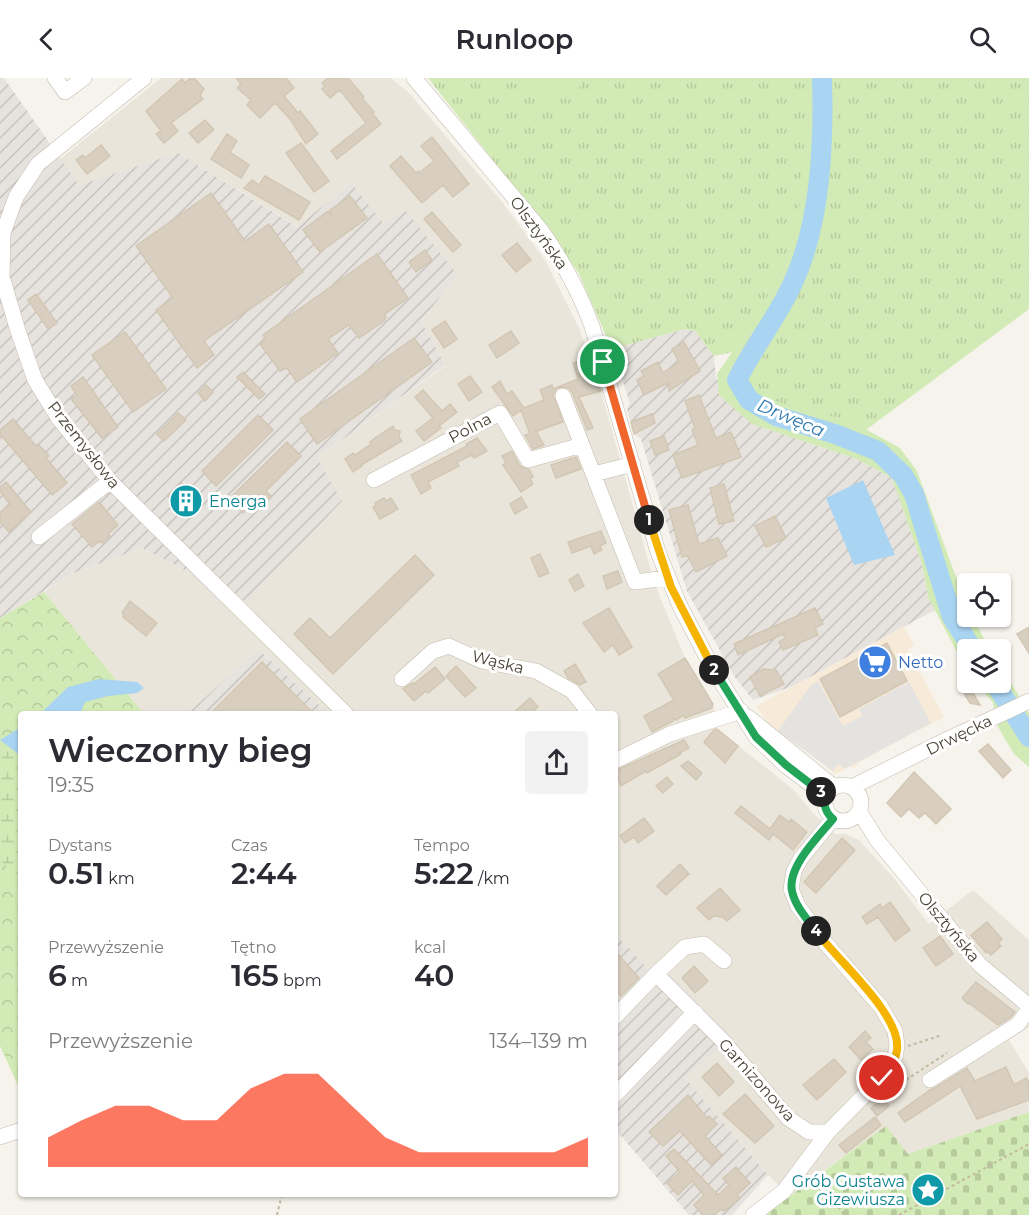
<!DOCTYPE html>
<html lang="pl">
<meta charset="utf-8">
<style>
body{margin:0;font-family:Montserrat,sans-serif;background:#f2f2f3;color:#2b2b33;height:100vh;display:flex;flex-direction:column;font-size:22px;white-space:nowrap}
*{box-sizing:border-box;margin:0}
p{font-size:20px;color:#7c7c81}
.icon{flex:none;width:33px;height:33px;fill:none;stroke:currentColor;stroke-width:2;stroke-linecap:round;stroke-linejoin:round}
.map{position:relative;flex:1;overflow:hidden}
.side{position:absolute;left:18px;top:633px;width:600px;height:486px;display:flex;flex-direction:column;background:#fff;border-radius:6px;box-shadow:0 2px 4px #0004}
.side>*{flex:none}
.tools{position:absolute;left:957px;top:495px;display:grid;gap:12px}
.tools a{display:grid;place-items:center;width:54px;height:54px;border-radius:6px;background:#fff;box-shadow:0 2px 4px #0004;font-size:30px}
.pin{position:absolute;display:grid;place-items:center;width:51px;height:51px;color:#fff;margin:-26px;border:3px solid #fff;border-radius:50%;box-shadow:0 2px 6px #0007}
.km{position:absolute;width:30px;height:30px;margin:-15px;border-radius:50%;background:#222;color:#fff;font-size:16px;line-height:30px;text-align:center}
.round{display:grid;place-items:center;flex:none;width:63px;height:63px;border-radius:6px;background:#f2f2f3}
.overview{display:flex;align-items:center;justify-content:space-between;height:102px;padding:0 30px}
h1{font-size:33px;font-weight:600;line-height:45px}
.metrics{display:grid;grid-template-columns:repeat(3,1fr);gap:9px;height:102px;padding:6px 30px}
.metrics div{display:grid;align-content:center}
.metrics b{font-size:30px;font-weight:600}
.metrics small{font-size:16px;font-weight:400}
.metrics p{font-size:16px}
.chart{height:168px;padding:12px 30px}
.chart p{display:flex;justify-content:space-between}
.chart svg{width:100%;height:108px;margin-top:6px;fill:#fc3f1d;opacity:.7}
header{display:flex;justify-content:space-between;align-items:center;height:78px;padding:0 30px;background:#fff;font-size:27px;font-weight:600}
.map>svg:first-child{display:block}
</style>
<header><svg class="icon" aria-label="back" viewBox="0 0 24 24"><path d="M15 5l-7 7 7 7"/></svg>Runloop<svg class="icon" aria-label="search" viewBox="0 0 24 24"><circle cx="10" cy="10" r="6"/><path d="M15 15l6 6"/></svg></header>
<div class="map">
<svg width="1029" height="1137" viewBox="0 0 1029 1137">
<defs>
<pattern id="industrial-furrows" width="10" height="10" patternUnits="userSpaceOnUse" patternTransform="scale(1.5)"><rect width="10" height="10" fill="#e6e2dd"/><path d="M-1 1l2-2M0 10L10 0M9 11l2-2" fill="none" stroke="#c7c3be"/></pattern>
<pattern id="grass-tufts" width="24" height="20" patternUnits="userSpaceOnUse" patternTransform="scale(1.5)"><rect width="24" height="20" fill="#d2eab5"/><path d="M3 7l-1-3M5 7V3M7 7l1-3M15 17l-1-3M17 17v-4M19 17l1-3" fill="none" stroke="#b6ca9c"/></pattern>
<pattern id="forest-crowns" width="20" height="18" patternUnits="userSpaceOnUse" patternTransform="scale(1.5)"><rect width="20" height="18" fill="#d2eab5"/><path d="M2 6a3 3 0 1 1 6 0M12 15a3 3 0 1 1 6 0" fill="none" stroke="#b6ca9c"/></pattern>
<pattern id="wetland-marsh" width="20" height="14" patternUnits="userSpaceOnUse" patternTransform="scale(1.5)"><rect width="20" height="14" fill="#d2eab5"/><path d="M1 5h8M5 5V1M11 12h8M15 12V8" fill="none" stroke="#b6ca9c"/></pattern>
<pattern id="cemetery-stones" width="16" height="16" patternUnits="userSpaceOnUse" patternTransform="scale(1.5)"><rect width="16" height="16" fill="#d2eab5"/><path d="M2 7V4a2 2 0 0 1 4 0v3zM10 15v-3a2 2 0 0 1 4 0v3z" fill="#b6ca9c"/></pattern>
</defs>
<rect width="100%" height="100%" fill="#f6f3ec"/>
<path fill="#eae5da" d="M161,0H391L410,16L502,124L545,182L579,250L597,299L655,507L685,580L713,626L716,650L794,712L814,736L835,756H846L859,762L892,798L929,846L973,812L1029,862V949L1009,962L1029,995V1034L908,1076L886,1049L789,1117L768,1097L685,1000L719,970L615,855V636H329L258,571L187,636H144L44,514L74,495L142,470L247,524L317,380L445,288L421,243L458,197L383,145L298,149L178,75L79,107L60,81Z"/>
<path fill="#f7ead8" d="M904,549L914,567L908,571L944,639L859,684L854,690L850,688L836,696L767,644L756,628Z"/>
<path fill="url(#industrial-furrows)" d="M0,0H4L79,107L178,75L297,149L351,105L383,145L406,133L458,197L421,243L445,287L317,380L342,423L247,524L142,470L74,495L0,540Z
M685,251L695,253L714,278L716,300L752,346L857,381L892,400L922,486L928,519L935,532L791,609L753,622L734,598L687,513L641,361L634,356L627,331L630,325L612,271Z
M258,571L329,636H187Z
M615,855L720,970L685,1000L768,1097L732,1137H689L615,1051Z"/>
<path fill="url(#grass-tufts)" d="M428,0H1029V231L851,363L749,322L733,274L714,278L695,253L685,251L612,271L578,194L545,148Z"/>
<path fill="url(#forest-crowns)" d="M44,514L144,636H21V1014L0,968V540Z"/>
<path fill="url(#wetland-marsh)" d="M0,663L21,678V803L0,782Z"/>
<path fill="url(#cemetery-stones)" d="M1029,1034V1137H764L886,1048L908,1076Z"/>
<path fill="#d2eab5" d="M513,0H581V8L568,21L521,8Z
M809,0H834L837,30L832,83L819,168L800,213L751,299L755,307L773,322L808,334L847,341L900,370L917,393L967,529L968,538L972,539L990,571L968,572L967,593L928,519L922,486L892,400L857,381L752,346L719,317L717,296L746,254L775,205L793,167L799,129Z
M1001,588L1029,635V689L1014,676L998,649L993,625L977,605L1000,604Z"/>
<path fill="#e5e3e0" d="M818,603L843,648L862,638L859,631L909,604L931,645L845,691L838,686L833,693L778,653L811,607Z"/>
<path fill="#a9d4f2" d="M863,402L895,477L854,487L826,420Z
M99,601L137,604L144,610L137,615L108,618L85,624L80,636H40L68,609Z
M21,649V678L0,662Z"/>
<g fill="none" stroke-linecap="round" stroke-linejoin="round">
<path stroke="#a9d4f2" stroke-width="20" d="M822,0C824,66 821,146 792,207C777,240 753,269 737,302L749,322L776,338L835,356L878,373L903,397L914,416L952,539L973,572
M994,604L1029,659"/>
</g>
<path fill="#d8cfc1" stroke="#d3c7b4" stroke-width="1.5" d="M190,0L192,2L194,0L204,11L200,17L203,21L171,45L178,53L164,65L156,56L161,53L146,33L182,1L185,5Z
M236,0H286L294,10L284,18L298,35L300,33L318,56L306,66L290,41L275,25L260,40L247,27L251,22L237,10L241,6Z
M328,0H348L364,19L362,20L374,34L372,35L381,46L337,81L331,73L366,45L340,12L330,20L322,11L325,8L322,5Z
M205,42L214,52L198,65L189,55Z
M227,56L237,63L230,74L249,87L241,100L211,81Z
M432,59L469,106L453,119L443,107L422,125L390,88L401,78L416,95L418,93L419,95L434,83L421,68Z
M301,65L329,103L314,114L286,75Z
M101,67L110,78L87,96L76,82L83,77L85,80Z
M265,98L310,124L299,142L244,110L252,102L259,107Z
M211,115L245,163L269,146L303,194L204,263L214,277L197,290L156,232L173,220L136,168Z
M350,118L367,140L320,174L303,152L327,134L332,137L329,133Z
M432,134L461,167L453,174L424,141Z
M517,165L531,182L516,194L502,177Z
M425,172L432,182L416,194L409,184Z
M377,176L408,220L385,236L386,239L384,243L359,260L349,247L328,261L338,275L297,304L287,290L280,293L260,266L266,262L263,257Z
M36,216L57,245L48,251L28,222Z
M445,243L457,261L444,270L432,252Z
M511,253L519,265L497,280L489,267Z
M125,254L166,311L133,334L92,277Z
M414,260L432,284L317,366L300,341Z
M684,264L700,293L669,313L668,305L644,317L637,302L644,298L641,293L658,284L663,295L679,284L672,271Z
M589,280L601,313L579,319L593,350L587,352L572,314L569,310L560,309L556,311L553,317L563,344L534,354L536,353L544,367L533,371L525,357L530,356L521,332L513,338L492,309L500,303L507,316L512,313L524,330L544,322L540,312L552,307L553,311L578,301L573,285Z
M243,294L265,316L259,321L237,299Z
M470,298L482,314L469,323L458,306Z
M83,299L118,349L102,360L71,321L77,317L71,308Z
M206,307L213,314L205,323L198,315Z
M423,312L442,333L450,326L457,334L439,348L441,350L424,363L416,353L433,340L415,319Z
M699,317L716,360L731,354L741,379L682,400L673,377L698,367L692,352L695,350L685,323Z
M178,335L186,342L164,363L157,356Z
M652,336L655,345L634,356L631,344Z
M258,337L273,352L216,408L202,393Z
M13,341L36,368L38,366L49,378L46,380L67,405L52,417L0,356V352Z
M393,348L395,352L400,353L399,359L402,363L361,387L362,388L353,394L345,381L353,375L355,377L371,366L370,364L375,360Z
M664,358L669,372L655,377L650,363Z
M477,360L487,373L474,380L472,377L457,384L459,388L428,404L431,410L421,416L411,397L467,368L466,366Z
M287,364L301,378L266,413L271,418L263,427L257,421L243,435L229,421Z
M512,373L520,388L529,391L533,399L530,401L533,406L521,414L503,387L506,385L502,378Z
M576,379L581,391L556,400L551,387Z
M6,404L31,434L9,454L0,444V435L10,426L0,413V409Z
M181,405L202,427L189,440L168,418Z
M724,406L734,443L719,446L710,410Z
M521,419L527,429L515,436L510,426Z
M384,420L386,423L391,420L398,431L380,441L373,429L376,427L375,425Z
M99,424L118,447L108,456L110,458L102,465L100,463L92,469L72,446Z
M688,427L699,466L718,460L727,478L696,494L688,478L682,479L669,432Z
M775,438L786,460L766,469L755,448Z
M601,453L606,465L600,468L602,472L594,476L591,468L572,475L568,464Z
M540,476L549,495L539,499L531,480Z
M415,477L434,497L333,596L294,556L310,540L330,560Z
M618,493L622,504L607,511L603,498Z
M578,496L584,508L575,513L569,502Z
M130,523L157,545L146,558L123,539L124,537L122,535Z
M609,530L632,569L619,577L613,567L604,574L583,545Z
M815,530L823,546L815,550L818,557L783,572L779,564L785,560L783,556L738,577L734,566Z
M1029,549V575L1017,556Z
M887,565L907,603L840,639L820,601Z
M685,580L713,626L712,630L685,640L684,637L676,642L673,640V643L652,654L644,638L674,622L658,596Z
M262,584L314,636H210Z
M575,586L586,604L580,607L568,600L564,593Z
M456,588L476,610L465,619L446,598Z
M435,589L445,601L428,615L426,613L414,623L403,611L413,605L414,606Z
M763,591L776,592L784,606L760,618L750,599Z
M965,601L980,627L970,625L958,605Z
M530,620L538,629L530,636H512Z
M717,651L738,668L725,685L704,664L714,652Z
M684,662L689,670L679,675L681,676L647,695L646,693L621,708L615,693Z
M988,666L1011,692L1003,700L979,673Z
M688,683L702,695L696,702L681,688Z
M914,694L951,731L936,746L925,735L919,740L909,731L901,739L887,725Z
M667,699L673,706L663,715L656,708Z
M741,728L770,751L780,737L789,744L791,741L807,754L793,772L773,756L769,762L735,735Z
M644,740L654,753L638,765L634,759L625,765L620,758Z
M842,760L855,772L816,815L804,804Z
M680,786L689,796L666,817L657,808Z
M720,810L740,832L727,843L723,839L714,838L709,842L697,830Z
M890,824L910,852L895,863L878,839L867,846L862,839L880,826L882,830Z
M987,844L1002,861L998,865L1001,868L991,877L987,873L986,875L971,857Z
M940,858L953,876L936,888L923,870Z
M615,873L639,900L621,918L615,912Z
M694,888L708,903L695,915L682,900Z
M976,904L1015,934L1011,939L998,947L969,925L968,926L962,920Z
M865,953L871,960L866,964L873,971L861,982L849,969Z
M834,981L846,994L817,1022L803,1007Z
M717,985L734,1004L719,1018L702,999Z
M1006,989L1014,1007L1026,1000L1029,1004V1022L977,1041L960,1008L905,1044L898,1035L930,1012L935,1010L967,990L975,1003Z
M745,1016L774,1048L755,1065L723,1036Z
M688,1017L707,1040L709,1038L717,1046L705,1058L722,1077L711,1087L680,1053L663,1068L649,1054Z
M883,1020L889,1028L877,1038L871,1030Z
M875,1039L881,1047L846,1075L839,1067Z
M674,1071L718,1117L729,1107L723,1100L736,1089L750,1105L737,1117L739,1119L738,1122L726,1132L723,1133L721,1131L714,1137H703L694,1127L704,1117L692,1103L678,1117L667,1105L680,1094L666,1078Z"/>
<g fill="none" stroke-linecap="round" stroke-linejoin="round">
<g stroke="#c2bbae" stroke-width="16">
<path id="minor" d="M55,0L65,14L84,0
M144,0L38,86L16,119L3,155L2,199L18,253L35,302L59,341L110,403L346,636
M414,0L541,152C562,182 579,213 592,248L658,474L680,528L713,591L756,659L785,687L826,718
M563,318L635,504L667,500
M594,396L633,386
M374,402L500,335L528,382L582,367
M39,459L110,403
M402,601L433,573L449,568L482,583L536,593L572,613L590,636
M748,639L834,709
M615,683L670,656L741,633
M825 725a18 18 0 1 1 36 0a18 18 0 1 1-36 0Z
M852,709L946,662L1029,623
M859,733L877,762L980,887L1029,928
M656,896L685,869L704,866L724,883
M615,939L656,896L724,964L788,1040L809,1054H828L886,995L895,979L897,967L895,953L881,929L822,861L798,828L791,811L794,793L801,780L833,741
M930,1002L1018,946L1029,931
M615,1017L695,934
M0,1059L21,1052
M753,1137L784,1113L828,1054"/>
</g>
<path stroke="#c4b79f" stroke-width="2" stroke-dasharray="3 3" stroke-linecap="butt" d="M908,968L942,957
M886,1015L947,975
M815,1094L844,1137
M277,1137L282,1116
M899,1137L1029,1066"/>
<use href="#minor" stroke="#fff" stroke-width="15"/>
</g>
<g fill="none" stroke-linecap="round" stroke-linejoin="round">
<g stroke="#fff" stroke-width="12">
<path id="split-1" d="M603,284L649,442"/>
</g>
<g stroke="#fff" stroke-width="12">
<path id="split-2" d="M649,442L671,509L714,592"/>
</g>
<g stroke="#fff" stroke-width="12">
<path id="split-3" d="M714,592L756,659L786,687L821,714"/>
</g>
<g stroke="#fff" stroke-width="12">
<path id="split-4" d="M816,853C807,841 795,828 792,813C787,789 819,758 833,741C825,734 823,727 826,717L821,714"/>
</g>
<g stroke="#fff" stroke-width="12">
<path id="split-5" d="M816,853C836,881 902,937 897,972C896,983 888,992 882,1000"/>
</g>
<use href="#split-1" stroke="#f0652b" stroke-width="8"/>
<use href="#split-2" stroke="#f5b400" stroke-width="8"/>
<use href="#split-3" stroke="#22a559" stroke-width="8"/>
<use href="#split-4" stroke="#22a559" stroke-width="8"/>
<use href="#split-5" stroke="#f5b400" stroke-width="8"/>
</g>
<defs>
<g id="building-disc" transform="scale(1.725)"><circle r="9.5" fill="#0f9aa8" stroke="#fff"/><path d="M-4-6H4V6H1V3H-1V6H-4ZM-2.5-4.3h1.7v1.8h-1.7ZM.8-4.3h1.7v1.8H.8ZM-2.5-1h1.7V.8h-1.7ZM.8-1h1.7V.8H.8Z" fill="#fff"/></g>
<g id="supermarket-disc" transform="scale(1.725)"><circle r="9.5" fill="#3f7fe0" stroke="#fff"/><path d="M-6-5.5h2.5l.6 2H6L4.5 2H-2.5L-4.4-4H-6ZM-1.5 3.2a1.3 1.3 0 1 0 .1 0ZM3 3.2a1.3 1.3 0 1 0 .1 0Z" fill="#fff"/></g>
<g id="sight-disc" transform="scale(1.725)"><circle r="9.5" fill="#0f9aa8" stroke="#fff"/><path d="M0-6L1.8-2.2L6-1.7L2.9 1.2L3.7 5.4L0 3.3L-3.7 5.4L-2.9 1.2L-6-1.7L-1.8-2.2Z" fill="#fff"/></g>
</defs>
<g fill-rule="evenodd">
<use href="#building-disc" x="186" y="423"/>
<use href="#supermarket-disc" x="875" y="584"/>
<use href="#sight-disc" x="928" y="1112"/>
</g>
<g text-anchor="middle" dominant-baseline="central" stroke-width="6" stroke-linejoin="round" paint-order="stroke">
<g font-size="16" fill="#4b4439" stroke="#fff">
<text transform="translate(539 155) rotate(54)">Olsztyńska</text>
<text transform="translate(470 350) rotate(-28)">Polna</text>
<text transform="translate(84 367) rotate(52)">Przemysłowa</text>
<text transform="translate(498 584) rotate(14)">Wąska</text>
<text transform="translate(959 657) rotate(-26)">Drwęcka</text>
<text transform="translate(949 849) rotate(50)">Olsztyńska</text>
<text transform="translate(757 1002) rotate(48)">Garnizonowa</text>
</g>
<g font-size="16" fill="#0d838f" stroke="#fff" text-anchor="start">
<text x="209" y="423">Energa</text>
<text x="905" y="1103" text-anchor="end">Grób Gustawa<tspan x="905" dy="18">Gizewiusza</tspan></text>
</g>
<g font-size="16" fill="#366cbe" stroke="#fff" text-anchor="start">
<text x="898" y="584">Netto</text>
</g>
<g font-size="18" font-style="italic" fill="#2e7ab2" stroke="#fff">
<text transform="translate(791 340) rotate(23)">Drwęca</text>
</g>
</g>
</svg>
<div class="tools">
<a><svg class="icon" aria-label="locate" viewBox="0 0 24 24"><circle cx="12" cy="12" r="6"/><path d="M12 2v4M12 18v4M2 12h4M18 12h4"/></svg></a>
<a><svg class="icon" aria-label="layers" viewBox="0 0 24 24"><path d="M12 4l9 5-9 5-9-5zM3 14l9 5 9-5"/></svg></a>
</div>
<div class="pin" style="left:603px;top:284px;background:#1e9e55"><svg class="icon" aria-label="arrive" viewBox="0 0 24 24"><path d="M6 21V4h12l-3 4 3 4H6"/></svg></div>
<div class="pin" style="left:882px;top:1000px;background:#d93025"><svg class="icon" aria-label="check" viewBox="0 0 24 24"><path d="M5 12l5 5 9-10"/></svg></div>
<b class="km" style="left:649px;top:442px">1</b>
<b class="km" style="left:714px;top:592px">2</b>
<b class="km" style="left:821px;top:714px">3</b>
<b class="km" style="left:816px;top:853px">4</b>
<section class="side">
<div class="overview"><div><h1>Wieczorny bieg</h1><p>19:35</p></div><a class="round"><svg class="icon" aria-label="share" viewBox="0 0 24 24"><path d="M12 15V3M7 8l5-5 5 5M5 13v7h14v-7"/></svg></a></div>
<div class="metrics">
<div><p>Dystans</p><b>0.51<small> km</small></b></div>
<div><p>Czas</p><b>2:44</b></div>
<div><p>Tempo</p><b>5:22<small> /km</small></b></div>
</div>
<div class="metrics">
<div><p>Przewyższenie</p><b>6<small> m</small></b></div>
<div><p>Tętno</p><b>165<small> bpm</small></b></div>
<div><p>kcal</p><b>40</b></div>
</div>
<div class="chart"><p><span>Przewyższenie</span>134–139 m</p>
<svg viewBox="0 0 160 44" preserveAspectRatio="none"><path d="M0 44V32L10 25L20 19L30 19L40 25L50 25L60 12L70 6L80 6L90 19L100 32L110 38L120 38L130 38L140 38L150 38L160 32V44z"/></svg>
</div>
</section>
</div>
